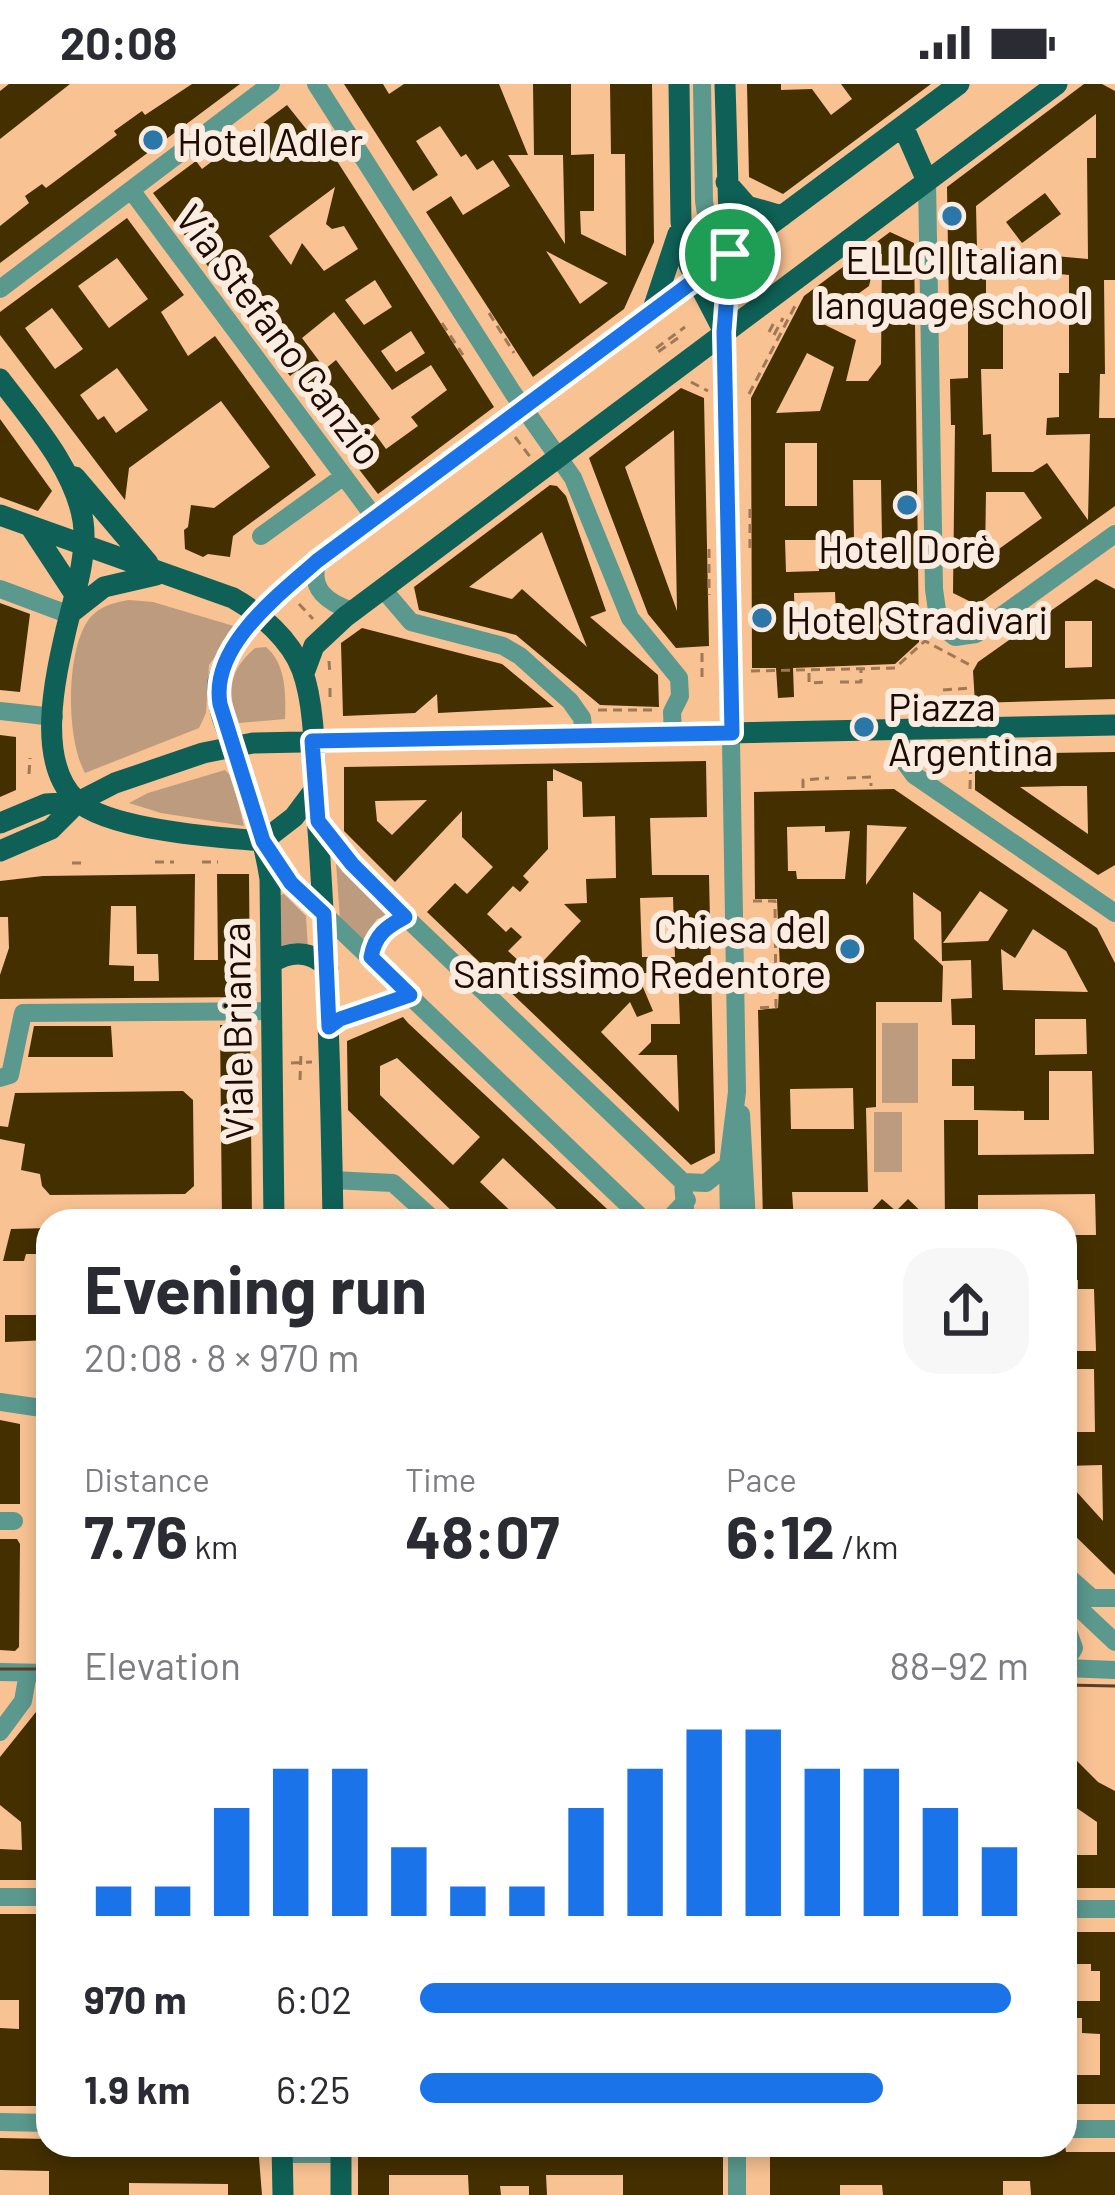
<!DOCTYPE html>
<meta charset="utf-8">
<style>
body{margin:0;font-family:Barlow,sans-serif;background:#f7f7f7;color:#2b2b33;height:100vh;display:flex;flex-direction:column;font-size:45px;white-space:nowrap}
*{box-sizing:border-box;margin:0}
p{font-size:39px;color:#7c7c81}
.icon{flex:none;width:66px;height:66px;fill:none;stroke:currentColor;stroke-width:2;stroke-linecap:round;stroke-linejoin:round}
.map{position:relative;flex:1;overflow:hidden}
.drawer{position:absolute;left:36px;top:1125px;width:1041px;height:948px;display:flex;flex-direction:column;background:#fff;border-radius:36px;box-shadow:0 6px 18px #0003}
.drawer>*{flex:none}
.pin{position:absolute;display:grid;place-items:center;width:102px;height:102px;color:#fff;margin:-51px;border:6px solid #fff;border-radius:50%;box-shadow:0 3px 12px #0007}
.round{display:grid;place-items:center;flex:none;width:126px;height:126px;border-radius:36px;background:#f7f7f7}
.headline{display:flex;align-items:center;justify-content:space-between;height:204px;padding:0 48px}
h1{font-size:66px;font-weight:700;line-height:90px}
.metrics{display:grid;grid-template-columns:repeat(3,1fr);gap:18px;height:204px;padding:12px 48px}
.metrics div{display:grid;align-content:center}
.metrics b{font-size:60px;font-weight:700}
.metrics small{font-size:33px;font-weight:400}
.metrics p{font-size:33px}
.chart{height:336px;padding:24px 48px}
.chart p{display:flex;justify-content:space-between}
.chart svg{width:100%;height:216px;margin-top:12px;stroke:#1a73e8;stroke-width:6}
ul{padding:0 48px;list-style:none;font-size:39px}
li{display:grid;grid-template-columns:192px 144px 1fr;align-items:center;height:90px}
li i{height:30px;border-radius:15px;background:#1a73e8}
.status{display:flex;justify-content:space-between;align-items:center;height:84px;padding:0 60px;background:#fff;direction:ltr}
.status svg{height:33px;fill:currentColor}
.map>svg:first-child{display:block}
</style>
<div class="status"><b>20:08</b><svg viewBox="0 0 49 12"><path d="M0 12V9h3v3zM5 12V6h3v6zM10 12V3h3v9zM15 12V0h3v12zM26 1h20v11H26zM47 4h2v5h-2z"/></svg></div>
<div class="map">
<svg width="1115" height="2111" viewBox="0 0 1115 2111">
<rect width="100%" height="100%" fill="#f8c293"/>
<path fill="#bd9b7e" d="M129,516L153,518L237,543L209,581L206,629L199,644L85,689C66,655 66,571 87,538C97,523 112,519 129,516Z
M266,563C286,580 286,610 285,635L239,639C226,609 229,586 255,564Z
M225,686L232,693L244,742L161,729L129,719L148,709Z
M336,779L389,831L377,835L363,856L340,835Z
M284,810L306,832L308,866L280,867V811Z
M882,939H918V1019H882Z
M874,1028H902V1088H874Z"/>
<path fill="#442f00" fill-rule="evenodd" d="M9,0H70L0,55V7Z
M192,0H240L0,179V142L29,119L25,112L42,100L46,104L117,51L114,47L142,27L145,31Z
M344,0H383L389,10L404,0H499L528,71H508L565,160L563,71H534L533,0H571V71L594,70V127H580L581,150L626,172L625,70H611L610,0H652L654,158L624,225L533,293L426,128L451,112L463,131L510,102L493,76L477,86L466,70L461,73L440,42L416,57L438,91L413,107ZM546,167L565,177L608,199L580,220Z
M747,0H781V6L812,5L831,31L852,15L841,0H931L783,110L749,93Z
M1084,0H1102L1115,7V196H1104L1105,290H1100L1099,334H1115V422L977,521L953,509L955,341H951L950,295L968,294V227H949L947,103ZM1096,30V74H1087L1088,175L1055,172L1050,189L1069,191V289H1059V333L1047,334L1046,351L1090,350L1088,436L1047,379L1033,388H992L991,350L983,351L981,285H1003V234H986V166L977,165L976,122ZM986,408H1024L1042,434L985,475Z
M287,21L307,46L314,41L494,323L378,410L348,371L357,364L298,286L290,292L153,109L196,77L202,85ZM335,103L326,140L332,145L344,142L358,165L324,187L302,159L291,181L269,152ZM375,196L392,223L364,241L345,216ZM334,228L392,306L431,281L447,306L411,333L418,342L386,365L370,343L380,335L336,276L325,285L302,254ZM411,247L425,269L396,288L381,267Z
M1045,109L1061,130L1022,159L1006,138Z
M127,134L184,211L161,228L188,272L215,252L316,391L233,452L230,473L208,470L203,473L185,465L184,446L188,443L191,421L214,424L270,383L221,317L129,384L125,416L0,251V228ZM117,174L148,215L109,244L78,202ZM52,224L83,265L55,285L25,244ZM117,284L148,326L116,349L104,332L98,336L80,311Z
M890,148L914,159L919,558L895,580L793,584L794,613L778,614L776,584H752L751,314L804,212ZM877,169L882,170L881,280L868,297H846L856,256L819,238L869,202ZM807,269L834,283L820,327L776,329ZM785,359H817V422H785ZM853,396H881L882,455L854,456ZM785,456H818L819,487L786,488ZM835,508L836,528H864L865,553H836V547L795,548L794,509Z
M681,304L704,314L709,562L676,564L648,530L589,374ZM674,346L675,414L677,527L625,383Z
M0,335L52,407L38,427L0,413Z
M550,401L557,402L566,412L606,527L590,533L658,591L659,623L600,621L516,551L419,526L414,503ZM542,448L567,512L587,563L522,505L512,515L469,503Z
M1096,495L1115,505V615L975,619L973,587L978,578ZM1065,537H1092V583L1065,584Z
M0,519L30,530L20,608L0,606Z
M362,544L502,580L554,623L438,629L437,610L415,629L343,632L341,559Z
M0,651L16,653V706L0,713Z
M1115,668V781L1098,791L975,706V670ZM1064,702H1087L1088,750L1020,703Z
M706,677L707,733L650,734L652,791H709L715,1069L691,1081L427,828L455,799L467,810L493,783L462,753V727L395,798L344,747V683ZM553,685L582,698L583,733L615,732L616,794L586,795L587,819L564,820L581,837L532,889L508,867L522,853L511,843L506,848L487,830L513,802L520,808L529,798L523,792L548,765L547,697H553ZM427,716L392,751L377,737L375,717ZM673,813L675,873H642L640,814ZM637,889H678L680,940H651V958L638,971H677L679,1028L601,948L630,918L637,933L653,927Z
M894,705L1097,844L1115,879V1491L1065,1442V1395L1103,1437L1102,1381L1065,1382V1348H1095L1094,1285H1065V1267H1096L1094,1205H1078V1196H1065V1164H1070V1151H1096L1095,1110L978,1111V1137H945L944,1036H978V1071L1094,1070L1092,987H1049V1036H1024V1027L974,1026V1002H952V975H975V941H952L951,915L972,914L971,876L942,877L941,828L913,808L914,855L943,882L942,918H876V1023L866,1024L868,1108H792L794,1137H763L758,926L778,924L780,886L777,815H755L754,708ZM867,741L907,743L866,801ZM825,742V748L850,747L845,795H797L796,787H788L787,743ZM980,807L1008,826L988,857L943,859ZM1033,845L1066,867L1088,908L1003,906L1001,865L1015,874ZM1035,935H1086L1087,970L1035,971ZM853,1004L854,1045H791L790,1005Z
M195,790L194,876H218L217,790H249L250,913L0,915V891L9,864L8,833H0V797L43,792ZM111,822H136L137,870H158L159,897H134V882L109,881Z
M403,933L408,939L620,1137H569L503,1074L480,1098L521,1137H462L348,1026L347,957ZM397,974L480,1053L453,1081L380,1011V982Z
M220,941H250L252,1137H222Z
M34,942H111L113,973H28Z
M183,1007L193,1016L194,1102L185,1110L50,1111L42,1102L40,1090L21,1086L25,1060L0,1055V1042L8,1043L15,1009Z
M882,1115L896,1127L908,1115L931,1137H861Z
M48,1144V1170H26L24,1177H3L11,1145Z
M5,1231H48V1256L5,1258Z
M0,1336L20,1340V1420H0Z
M0,1455H17L20,1460L19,1563L15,1567L0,1566Z
M48,1613V1796H0V1765L22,1766L21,1738L0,1721V1673Z
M1065,1665L1098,1698L1115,1707V1804H1065V1771H1097V1738L1065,1716Z
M0,1830H48V2022H0V1944L19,1945V1916H0Z
M1065,1848H1115V2020H1065V1991H1100V1950L1082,1949V1934H1065V1917H1100V1887H1091V1880H1065Z
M0,2054L48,2055V2061H149V2065L224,2066V2061H258L262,2111H228V2100L129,2099V2111H49V2087L0,2086Z
M723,2061V2111H623V2091H546L547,2111H529V2102H500L501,2111H469L468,2091H389V2111H358V2063H499V2068H536L535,2062Z
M997,2061H1065L1066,2068H1115V2111H1031L1030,2097H1003V2111H883L882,2101H840V2111H770V2067H816V2062L997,2065Z"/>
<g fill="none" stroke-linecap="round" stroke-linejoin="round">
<path stroke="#a07857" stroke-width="3" stroke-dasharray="9 6" stroke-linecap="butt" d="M489,229L514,269
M442,239L463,271
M769,248L776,235
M774,251L783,234
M678,254L658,268L655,265L685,243
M691,298L708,307
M749,310L795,222
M515,353L531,374
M750,425V470
M709,465V511
M299,520L313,535
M329,577L330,591
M751,587L895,584L925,557L970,581
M809,589V599L828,598
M702,593V565
M840,598H861V586
M330,604V619
M943,606L970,604
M598,626H654
M944,682L969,681
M29,690L30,674
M847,694L871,693V702
M803,704V696L829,694
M970,705L971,670
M155,778H174
M202,778H218
M72,779H86
M753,817H775L776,923L755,924
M710,857H715
M291,979L312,978
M300,996L301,968"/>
<path stroke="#5b988d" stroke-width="18" d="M316,0L513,309L573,394L630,534L679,594L680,612L672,628L673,651
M702,0L704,117L724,248L737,1008L728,1081L729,1137
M927,97L934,505L939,541L955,553L976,550L1115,450
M131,106L375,434
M0,205L271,0
M261,452L344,392
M318,477C308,505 328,519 353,527
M382,504L411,538L503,562L520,572L570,617L582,634L584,652
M0,505L70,531
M0,627L54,633
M900,646L903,676L914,691L1115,829
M318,737L372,801L683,1098L706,1099L728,1081
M324,830L645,1137
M371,873C375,851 387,843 405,833
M329,943L340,935L410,911
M0,994L10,991L23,929L272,927
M741,1030L747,1137
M332,1096L393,1099L435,1137
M683,1098L686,1137
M661,1137L672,1132L687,1116
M0,1318L48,1325
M45,1325L48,1512
M0,1437H14
M1065,1490L1092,1514H1115
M1065,1511L1115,1558
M1065,1539L1074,1564L1065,1579
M1065,1584L1115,1586
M0,1588L48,1589
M0,1648L23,1617L28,1589
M0,1813H48
M1065,1825H1115
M0,2038L48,2039
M1065,2045H1115
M737,2061V2111
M282,2070H341"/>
<path stroke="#0f6056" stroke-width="21" d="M679,0L681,138L689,181L724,248
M903,42L927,97
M726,98L747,122L782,132
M652,228L678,150
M724,247L730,170L725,0
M0,295C31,336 75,385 83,437C88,471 74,513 66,546C55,594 36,676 75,715C105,746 220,754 263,757L294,733L315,705
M75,393L148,479
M0,431L233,514C260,529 291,556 302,586C317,626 314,689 317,732C327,867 331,1002 333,1137
M30,442L74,509
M72,528L104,503L156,491
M304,589L314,562L345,533L1057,0
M0,739L46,720L78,718
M0,767L51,745L78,718L115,699L203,669L253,659L1115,641
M270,767L291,799L324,830
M271,879C291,866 311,866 328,884
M274,1137L270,795C264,755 251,717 239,678C231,654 214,624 218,598C225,554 285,505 318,477L959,0
M282,2061L283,2111
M341,2061V2111"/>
<path stroke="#5b3e29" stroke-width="3" d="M0,1585H48
M1065,1601L1115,1602"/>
</g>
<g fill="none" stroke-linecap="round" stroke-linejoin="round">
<g stroke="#fff" stroke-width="24">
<path id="route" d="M730,170L724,248L732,649L312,657L318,737L352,780L405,833C386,843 375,851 371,873L410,911L340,935L329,943L324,830L291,799L263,757L220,620C210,562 279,511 317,477Z"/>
</g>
<use href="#route" stroke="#1a73e8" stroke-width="15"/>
</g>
<g fill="#2b77aa" stroke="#faece0" stroke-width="4.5">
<circle cx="153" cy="56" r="12"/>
<circle cx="952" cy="132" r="12"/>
<circle cx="907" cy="421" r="12"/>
<circle cx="762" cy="534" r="12"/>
<circle cx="864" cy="643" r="12"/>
<circle cx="850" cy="865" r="12"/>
</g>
<g text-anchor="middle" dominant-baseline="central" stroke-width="12" stroke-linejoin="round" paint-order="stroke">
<g font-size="39" fill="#1e0b00" stroke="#faece0" text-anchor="start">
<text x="177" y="56">Hotel Adler</text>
<text x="952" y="174" text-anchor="middle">ELLCI Italian<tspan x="952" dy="45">language school</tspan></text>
<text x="907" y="463" text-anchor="middle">Hotel Dorè</text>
<text x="786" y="534">Hotel Stradivari</text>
<text x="888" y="621">Piazza<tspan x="888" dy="45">Argentina</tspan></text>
<text x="826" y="843" text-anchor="end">Chiesa del<tspan x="826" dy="45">Santissimo Redentore</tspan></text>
</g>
<g font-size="39" fill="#1e0b00" stroke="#faece0">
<text transform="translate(280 250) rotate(53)">Via Stefano Canzio</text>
<text transform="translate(236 947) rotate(-91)">Viale Brianza</text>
</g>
</g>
</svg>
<div class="pin" style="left:730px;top:170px;background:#1e9e55"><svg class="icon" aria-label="arrive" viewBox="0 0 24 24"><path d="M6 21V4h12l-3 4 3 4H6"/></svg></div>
<section class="drawer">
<div class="headline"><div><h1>Evening run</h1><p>20:08 · 8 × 970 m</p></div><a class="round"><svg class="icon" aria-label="share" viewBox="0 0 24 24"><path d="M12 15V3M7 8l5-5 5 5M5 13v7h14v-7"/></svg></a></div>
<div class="metrics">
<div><p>Distance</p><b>7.76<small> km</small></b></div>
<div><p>Time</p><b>48:07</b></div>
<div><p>Pace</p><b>6:12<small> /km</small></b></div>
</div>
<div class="chart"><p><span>Elevation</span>88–92 m</p>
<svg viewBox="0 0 160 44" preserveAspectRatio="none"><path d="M5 44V38M15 44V38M25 44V22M35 44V14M45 44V14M55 44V30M65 44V38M75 44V38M85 44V22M95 44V14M105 44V6M115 44V6M125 44V14M135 44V14M145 44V22M155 44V30"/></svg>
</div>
<ul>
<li><b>970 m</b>6:02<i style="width:97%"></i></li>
<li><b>1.9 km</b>6:25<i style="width:76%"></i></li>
</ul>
</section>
</div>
